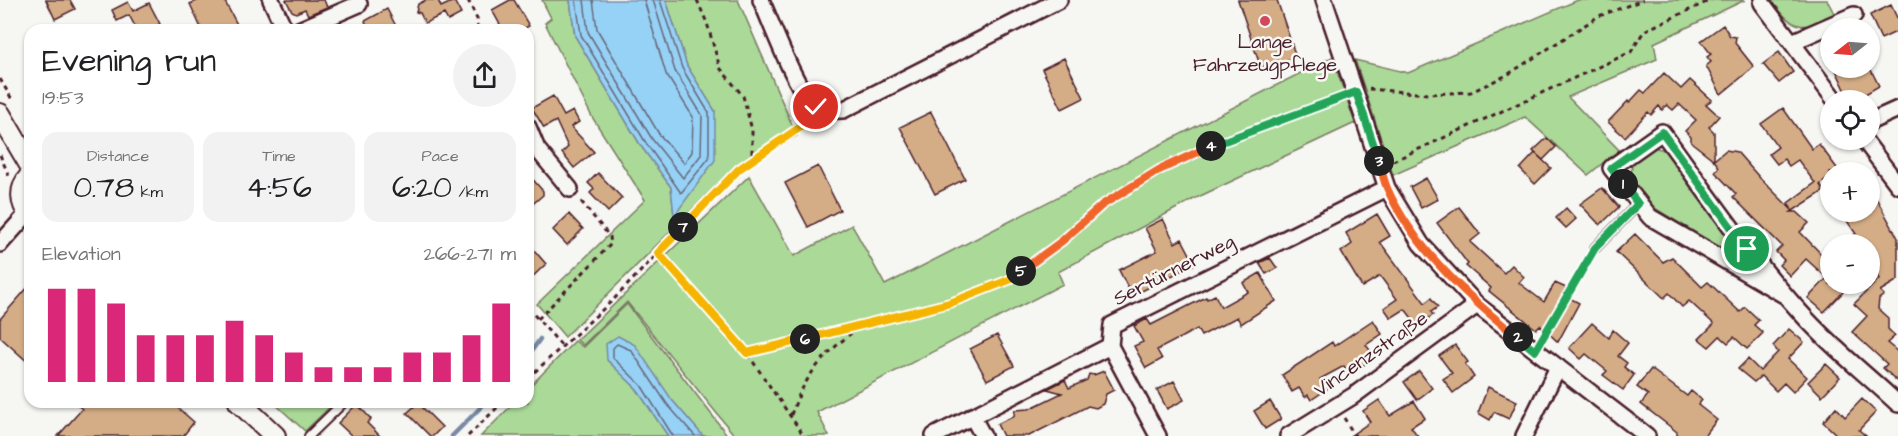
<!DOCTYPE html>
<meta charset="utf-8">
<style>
body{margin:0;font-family:"Architects Daughter",sans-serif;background:#f2f2f2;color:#202124;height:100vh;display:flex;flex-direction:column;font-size:22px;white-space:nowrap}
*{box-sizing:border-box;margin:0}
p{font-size:20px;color:#757577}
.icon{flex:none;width:33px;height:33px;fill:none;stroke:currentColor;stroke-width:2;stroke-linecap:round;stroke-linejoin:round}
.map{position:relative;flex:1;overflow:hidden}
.side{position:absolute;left:24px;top:24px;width:510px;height:384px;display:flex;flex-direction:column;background:#fff;border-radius:18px;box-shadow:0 2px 4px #0004}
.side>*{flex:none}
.needle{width:39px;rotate:253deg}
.tools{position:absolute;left:1820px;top:18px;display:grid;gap:12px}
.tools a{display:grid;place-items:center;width:60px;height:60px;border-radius:50%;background:#fff;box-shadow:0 2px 4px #0004;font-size:30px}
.pin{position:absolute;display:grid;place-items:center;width:51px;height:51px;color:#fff;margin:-26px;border:3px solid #fff;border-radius:50%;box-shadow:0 2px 6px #0007}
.km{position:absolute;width:30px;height:30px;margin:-15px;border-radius:50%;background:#222;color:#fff;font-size:16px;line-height:30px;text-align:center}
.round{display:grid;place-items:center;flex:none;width:63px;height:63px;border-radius:32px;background:#f2f2f2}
.overview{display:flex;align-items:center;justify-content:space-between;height:102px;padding:0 18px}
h1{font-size:33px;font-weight:600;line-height:45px}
.figures{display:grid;grid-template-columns:repeat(3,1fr);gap:9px;height:102px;padding:6px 18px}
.figures div{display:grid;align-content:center;border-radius:15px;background:#f2f2f2;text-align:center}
.figures b{font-size:30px;font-weight:600}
.figures small{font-size:16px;font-weight:400}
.figures p{font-size:16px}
.chart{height:168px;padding:12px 18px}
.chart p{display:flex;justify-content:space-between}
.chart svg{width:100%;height:108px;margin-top:6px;stroke:#db2777;stroke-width:6}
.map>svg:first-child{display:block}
</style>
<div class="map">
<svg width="1898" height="436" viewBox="0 0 1898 436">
<rect width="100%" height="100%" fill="#f6f6f2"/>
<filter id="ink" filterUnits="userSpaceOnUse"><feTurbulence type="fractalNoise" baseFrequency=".0167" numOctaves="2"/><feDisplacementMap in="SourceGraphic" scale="12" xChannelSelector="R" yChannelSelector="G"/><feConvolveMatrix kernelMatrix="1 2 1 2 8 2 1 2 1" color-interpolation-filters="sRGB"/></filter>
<g filter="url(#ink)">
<path fill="#aad998" stroke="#7a7c62" stroke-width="1.5" d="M542,0H570L575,36L641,146L671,187L674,215L715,111L687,66L666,0H738L797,136L735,167L565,337L537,304L645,200L592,117L545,23L551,18Z
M1578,0H1745L1654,43L1657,59L1568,97L1619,150L1588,175L1525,117L1393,175L1355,60L1408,73Z
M1771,0H1827L1836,17C1800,30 1795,31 1771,0Z
M1332,57L1355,123L1194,199L1058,272L1063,284L817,412L829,436H735L627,302L583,345L577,340L749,176L794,256L852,225L885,285Z
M1653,147L1668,151L1738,252L1734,257L1648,204L1631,182L1632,162Z
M627,304L728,436H703L672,400L607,360L636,388L668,436H481L515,402H528V388L575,341L583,347Z
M273,402H335L305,431Z"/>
<path fill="#96d2f6" stroke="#788aa5" stroke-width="1.5" d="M570,0H666L687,66L715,111V160L674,216L671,187L641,146L575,36Z
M618,336L635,345L672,400L703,436H668L636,388L607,360L606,344Z"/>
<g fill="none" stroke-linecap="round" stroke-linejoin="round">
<path stroke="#68677c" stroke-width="1.5" d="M576,0L581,35L646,143L681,193L709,158V113L682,68L660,0
M584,0L588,32L652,139L683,178L701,155L702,115L675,71L653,0
M593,0L597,29L659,134L684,163L692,152L693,117L666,74L644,0
M673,436L641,385L613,358V348L617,344L631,350L667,404L695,436"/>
<path stroke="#788aa5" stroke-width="4.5" d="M528,356L540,339
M452,436L486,402"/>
</g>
<path fill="#d4ad86" stroke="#4a1f2b" stroke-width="1.5" d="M46,0H70L75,9L55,19Z
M199,0H224L240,30H202L190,4Z
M286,0H324L327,7L308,15L305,9L296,13L292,11Z
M426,0H438L441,7L454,1L461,14L448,21L444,14L425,23L420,13L416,12L418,4Z
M510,0H514L529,26L521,30H503L492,10Z
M1238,0H1277L1296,57L1261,68Z
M128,2L133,11L149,3L160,24L148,30H137L129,15L117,21L112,10Z
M1891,5L1898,20V31L1881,39L1870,15Z
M387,9L398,30H369L365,21Z
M1723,25L1730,36L1736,37L1735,43L1754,67L1721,94L1706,66L1711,62L1707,57L1711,54L1701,41Z
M1779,52L1793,72L1779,83L1763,64Z
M1064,58L1084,98L1062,109L1042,69Z
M1835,68H1870L1879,86L1857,99L1856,97L1850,100Z
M1664,73L1681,89L1690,80L1712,100L1706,104L1719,116L1709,127L1714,132V160L1726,150L1737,152L1759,177L1792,210L1788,203L1815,183L1798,160L1789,166L1784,159L1777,164L1769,154L1778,147L1761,124L1783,108L1812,149L1819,144L1839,171L1830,172V177L1820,185L1824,191L1791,212H1797L1809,223L1800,232L1830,263V284H1840L1846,289L1824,312L1808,298L1827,278L1806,259L1790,276L1779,265L1784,260L1776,252L1782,246L1733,197L1736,194L1715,172L1719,167L1714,160L1691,142V137L1685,131L1696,120L1679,104L1673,110L1667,105L1662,110L1659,106L1651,115L1648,112L1625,137L1608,122L1628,101L1629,103L1641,90L1645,93Z
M553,96L564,116L573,111L579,122L571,127L594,152L574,168L562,153L568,147L556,121L544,128L532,108Z
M931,112L965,179L935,194L900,127Z
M1547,138L1556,147L1543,160L1533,151Z
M1535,153L1551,168L1535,184L1520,169Z
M818,166L840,210L808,227L785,183Z
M598,173L622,198L608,212L590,193L594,189L588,183Z
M528,174L543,191V195L528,208Z
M1426,178L1438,199L1421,208L1410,187Z
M1869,185L1898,238V280L1880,291L1884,295L1879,299L1878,309L1888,318V329L1895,336L1887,343L1898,352V382L1883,368L1887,364L1852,332L1867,316L1854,304L1879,279L1869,263V244H1838L1856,234L1841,212H1869Z
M1602,188L1619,207L1600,225L1580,204Z
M1459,207L1480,234L1470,242L1504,273L1512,265L1524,277L1519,283L1544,302L1555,283L1566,288L1564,295L1579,303L1558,342L1540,325L1536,329L1489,291L1491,288L1466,266L1468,264L1437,223Z
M1566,208L1576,219L1566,228L1556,218Z
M569,214L583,229L567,245L553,230Z
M1377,214L1390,236L1380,242L1425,303L1431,298L1438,307L1431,312L1433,315L1418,326L1405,309L1391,318L1384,308L1397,299L1380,276L1362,287L1341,252L1352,244L1346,233Z
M1163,219L1175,243L1182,239L1195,264L1132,296L1119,270L1157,251L1145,228Z
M1635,234L1663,262L1672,257L1702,287L1708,282L1740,312L1745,307L1759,320L1754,325L1763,333L1747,349L1734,337L1728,343L1720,336L1709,347L1699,339L1714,324L1689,301L1682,307L1669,293L1664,298L1616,252Z
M528,243L546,264L528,281Z
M1270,258L1277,268L1266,274L1259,263Z
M1260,273L1276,301L1241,324L1237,317L1201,336L1197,329L1157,350L1162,359L1146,368L1134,346L1143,342L1134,326L1147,319L1151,325L1206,297L1207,299L1215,295L1221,307L1248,292L1243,283Z
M30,285V364L0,337V319Z
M1373,320L1382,334L1366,345L1375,357L1349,375L1344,366L1320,379L1327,389L1311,400L1308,395L1305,397L1299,388L1292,392L1282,375L1332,342L1334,346Z
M1592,323L1609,338L1613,330L1628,343L1618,356L1627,363L1624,367L1634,375L1623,390L1603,375L1607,371L1586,354L1581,359L1569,348Z
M1789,329L1804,342L1788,359L1807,377L1793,392L1784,383L1776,391L1761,376L1754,382L1738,369L1748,359L1760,371L1778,352L1773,346Z
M997,335L1014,366L987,380L970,349Z
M1455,345L1468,362L1465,364L1474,377L1453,393L1443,379L1452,373L1439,356Z
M1826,364L1840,377L1822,396L1808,382Z
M1651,369L1687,396L1691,391L1702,400L1698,405L1717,420L1704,436H1677V432L1641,404L1648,395L1637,387Z
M1104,371L1114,390L1106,394L1103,404L1096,408L1088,406L1029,436H1003L997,424L1014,416L1015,410L1029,409L1062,393L1047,389L1065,380L1069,388L1087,380L1089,374L1094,375Z
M1419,371L1432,388L1417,400L1404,382Z
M1174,381L1184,400L1167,409L1157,390Z
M1488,387L1517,401L1509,419L1494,412L1490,420L1478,413Z
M1862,399L1876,412L1859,430L1866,436H1838L1823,422L1836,407L1845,417Z
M1379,400L1390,416L1414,401L1425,418L1411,427L1418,436H1350L1370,422L1363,411Z
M1270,401L1281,419L1265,429L1254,411Z
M74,402H171L194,422L183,436H58L82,409Z
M418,403L442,427L433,436H430L407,413Z
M357,404L371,419L367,423L380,436H352L338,423Z"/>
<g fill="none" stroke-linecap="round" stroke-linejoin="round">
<g stroke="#4a1f2b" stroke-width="12">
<path id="service" d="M1595,248L1638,204
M309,436L344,402"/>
</g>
<g stroke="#4a1f2b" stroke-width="20">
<path id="minor" d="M271,0L285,30
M761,0C772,24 797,94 816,107C824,113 835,110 843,110L1059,0
M1324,0L1387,188L1421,244L1477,305L1647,436
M1762,3L1835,100
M299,30L359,4
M1792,42L1854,15
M1869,122L1898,109
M528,127L537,149L570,189
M1864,140L1898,185
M0,244L28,213
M1786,296L1650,217L1611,168L1662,132C1707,193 1750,257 1801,313C1830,346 1866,374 1898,404
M1110,346L1112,325L1387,188
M1110,346L1158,436
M972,416L983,436
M934,436L1110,346
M1288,436L1353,396L1477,305
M1524,436L1558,367"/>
</g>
<g stroke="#4a1f2b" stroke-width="24">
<path id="tertiary" d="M0,114L30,165
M30,176C19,188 20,203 30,215
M239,402L275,436"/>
</g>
<path stroke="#4a1f2b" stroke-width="3" stroke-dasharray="4.5 4.5" stroke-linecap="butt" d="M468,0L477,19L478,30
M697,0L707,23L720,68L743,96L752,130V161
M0,79L13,101
M1369,89L1428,94L1471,92L1507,75L1599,16L1643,0
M0,155L9,176
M1393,161L1631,52L1644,31L1711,0
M659,253L747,353L804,436
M528,308L561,345
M538,319L611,244L610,237L580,200
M1543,338L1589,258
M747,353L949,303L1009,280L1062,241L1102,205L1159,170L1230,138L1343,96
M528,378L614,299L739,169L812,120
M791,415C806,372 825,354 860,326
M1344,418L1355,436
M468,436L503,402"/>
<use href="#service" stroke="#f6f6f2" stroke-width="8"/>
<use href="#minor" stroke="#f6f6f2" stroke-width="15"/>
<use href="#tertiary" stroke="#f6f6f2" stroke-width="20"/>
</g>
</g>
<g fill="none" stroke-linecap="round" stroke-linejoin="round" filter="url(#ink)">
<g stroke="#fff" stroke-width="12">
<path id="split-1" d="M1623,184L1611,168L1662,132L1747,249"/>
</g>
<g stroke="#fff" stroke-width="12">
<path id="split-2" d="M1518,337L1535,351L1595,248L1638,204L1623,184"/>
</g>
<g stroke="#fff" stroke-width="12">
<path id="split-3" d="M1379,161C1382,170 1383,179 1387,188C1413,247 1468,298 1518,337"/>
</g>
<g stroke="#fff" stroke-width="12">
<path id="split-4" d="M1211,146L1356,92L1379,161"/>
</g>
<g stroke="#fff" stroke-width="12">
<path id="split-5" d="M1021,271L1062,241L1102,205L1159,170L1211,146"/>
</g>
<g stroke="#fff" stroke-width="12">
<path id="split-6" d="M805,339L950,303L1009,280L1021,271"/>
</g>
<g stroke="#fff" stroke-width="12">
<path id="split-7" d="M683,227L658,253L747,353L805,339"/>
</g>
<g stroke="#fff" stroke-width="12">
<path id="split-8" d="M683,227L739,169L824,111L816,107"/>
</g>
<use href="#split-1" stroke="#22a559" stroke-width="8"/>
<use href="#split-2" stroke="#22a559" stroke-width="8"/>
<use href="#split-3" stroke="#f0652b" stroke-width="8"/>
<use href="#split-4" stroke="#22a559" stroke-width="8"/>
<use href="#split-5" stroke="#f0652b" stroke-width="8"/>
<use href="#split-6" stroke="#f5b400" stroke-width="8"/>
<use href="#split-7" stroke="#f5b400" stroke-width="8"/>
<use href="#split-8" stroke="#f5b400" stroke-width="8"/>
</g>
<circle fill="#d1495b" stroke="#f6f6f2" stroke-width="2" cx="1265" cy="21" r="6"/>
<g text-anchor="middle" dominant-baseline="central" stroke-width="5" stroke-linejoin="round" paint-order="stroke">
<g font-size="20" fill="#4a1f2b" stroke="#f6f6f2">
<text x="1265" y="42">Lange<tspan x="1265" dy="23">Fahrzeugpflege</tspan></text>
</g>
<g font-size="20" fill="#4a1f2b" stroke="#f6f6f2">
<text transform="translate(1174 270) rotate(-27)">Sertürnerweg</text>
<text transform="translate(1371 354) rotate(-35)">Vincenzstraße</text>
</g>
</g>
</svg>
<div class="tools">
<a><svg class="needle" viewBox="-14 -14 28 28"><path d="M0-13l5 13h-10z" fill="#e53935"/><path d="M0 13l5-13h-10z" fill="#757577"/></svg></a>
<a><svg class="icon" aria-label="locate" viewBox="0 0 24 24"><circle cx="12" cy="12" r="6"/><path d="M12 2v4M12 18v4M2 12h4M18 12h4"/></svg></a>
<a>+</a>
<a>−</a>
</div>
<div class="pin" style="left:1747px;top:249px;background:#1e9e55"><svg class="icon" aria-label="arrive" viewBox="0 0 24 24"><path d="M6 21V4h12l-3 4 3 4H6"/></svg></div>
<div class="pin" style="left:816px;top:107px;background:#d93025"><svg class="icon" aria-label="check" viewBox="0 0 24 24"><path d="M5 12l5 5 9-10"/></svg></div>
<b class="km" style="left:1623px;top:184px">1</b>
<b class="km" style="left:1518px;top:337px">2</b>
<b class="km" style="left:1379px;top:161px">3</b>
<b class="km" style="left:1211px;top:146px">4</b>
<b class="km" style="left:1021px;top:271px">5</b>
<b class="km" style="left:805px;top:339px">6</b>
<b class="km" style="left:683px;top:227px">7</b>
<section class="side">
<div class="overview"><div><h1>Evening run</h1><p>19:53</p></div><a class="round"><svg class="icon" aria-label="share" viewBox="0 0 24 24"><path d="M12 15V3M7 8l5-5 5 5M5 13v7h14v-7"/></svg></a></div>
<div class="figures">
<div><p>Distance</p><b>0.78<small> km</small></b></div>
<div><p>Time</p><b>4:56</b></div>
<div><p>Pace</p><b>6:20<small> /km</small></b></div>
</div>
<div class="chart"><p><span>Elevation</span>266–271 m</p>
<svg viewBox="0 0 160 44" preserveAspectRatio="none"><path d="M5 44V6M15 44V6M25 44V12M35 44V25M45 44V25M55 44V25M65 44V19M75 44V25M85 44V32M95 44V38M105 44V38M115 44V38M125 44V32M135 44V32M145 44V25M155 44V12"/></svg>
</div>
</section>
</div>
